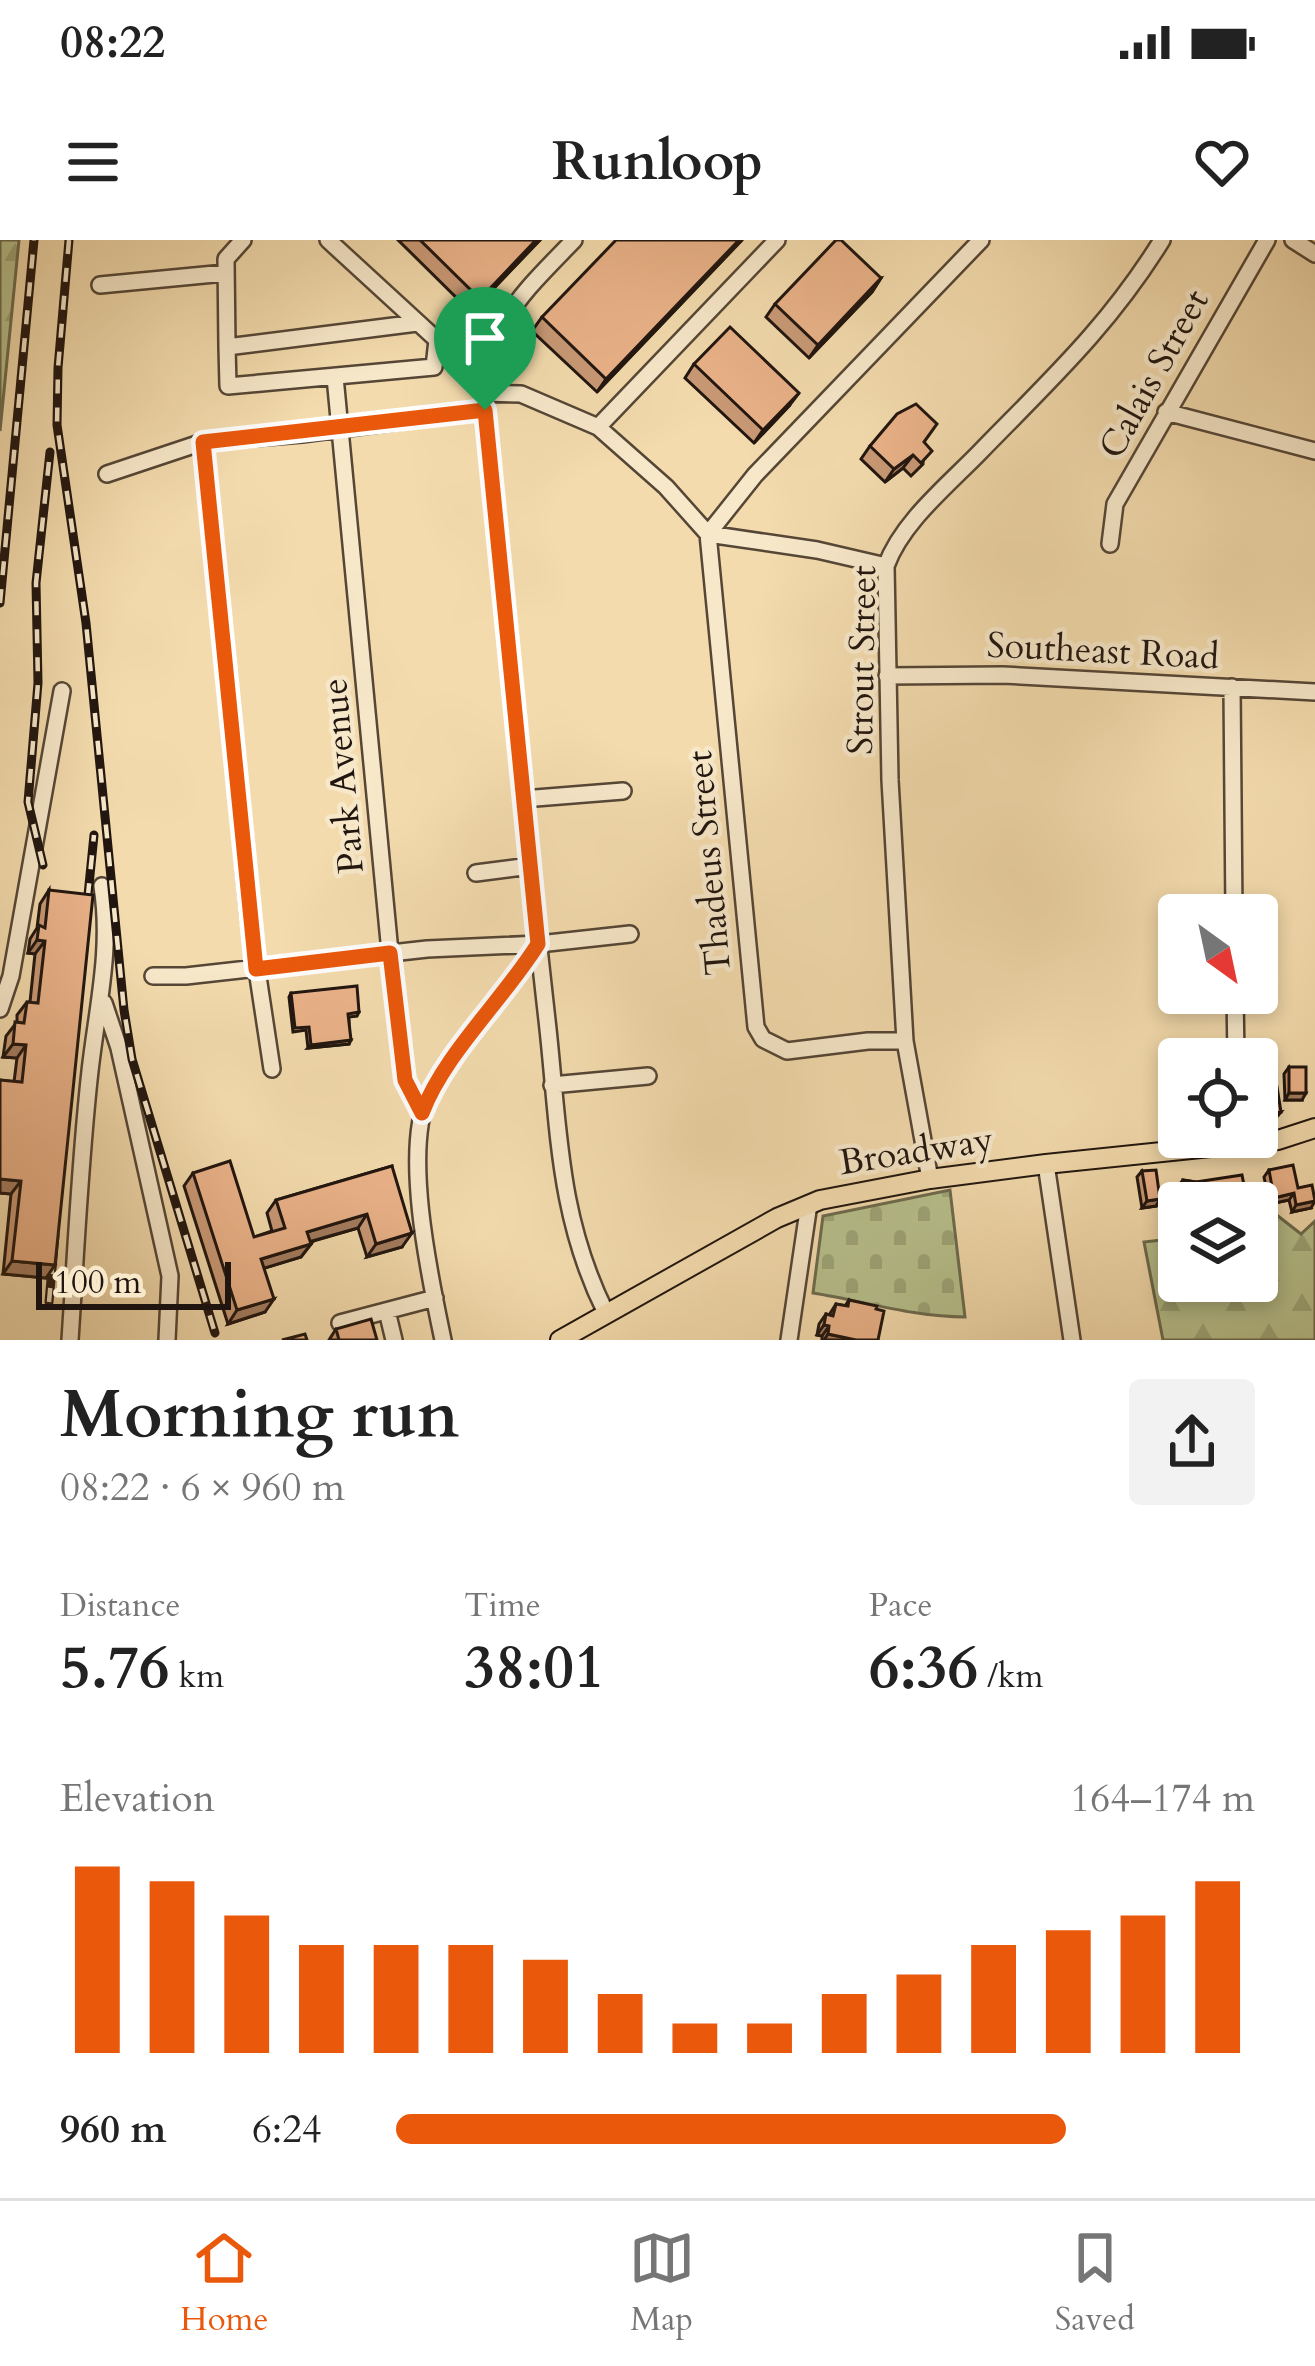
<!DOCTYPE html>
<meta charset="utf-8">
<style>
body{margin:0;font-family:Cardo,serif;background:#f2f2f2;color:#222;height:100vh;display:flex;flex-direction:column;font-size:45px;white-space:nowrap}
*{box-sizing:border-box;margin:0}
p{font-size:39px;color:#767676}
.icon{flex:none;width:66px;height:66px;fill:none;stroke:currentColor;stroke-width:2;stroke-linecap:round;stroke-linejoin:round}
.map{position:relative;height:1100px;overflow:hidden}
.side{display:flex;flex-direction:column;background:#fff;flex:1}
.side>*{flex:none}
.needle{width:78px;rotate:147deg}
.buttons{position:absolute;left:1158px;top:654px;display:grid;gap:24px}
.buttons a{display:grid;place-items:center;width:120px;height:120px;border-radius:12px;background:#fff;box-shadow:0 6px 18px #0003;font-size:60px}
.scale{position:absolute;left:36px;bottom:30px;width:195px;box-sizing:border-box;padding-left:12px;border:6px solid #20150f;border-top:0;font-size:33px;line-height:42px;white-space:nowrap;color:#20150f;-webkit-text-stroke:9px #f7e8ca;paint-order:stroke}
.pin{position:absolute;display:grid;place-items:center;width:102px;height:102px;color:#fff;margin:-123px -51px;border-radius:50% 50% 50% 0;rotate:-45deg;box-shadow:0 0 12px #0007}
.pin .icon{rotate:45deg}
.round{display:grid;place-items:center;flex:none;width:126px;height:126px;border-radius:12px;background:#f2f2f2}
.headline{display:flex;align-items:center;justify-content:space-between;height:204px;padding:0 60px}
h1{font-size:66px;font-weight:800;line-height:90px}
.metrics{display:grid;grid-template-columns:repeat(3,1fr);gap:18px;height:204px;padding:12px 60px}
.metrics div{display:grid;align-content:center}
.metrics b{font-size:60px;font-weight:800}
.metrics small{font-size:33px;font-weight:400}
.metrics p{font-size:33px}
.chart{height:336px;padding:24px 60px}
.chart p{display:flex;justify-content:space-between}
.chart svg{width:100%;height:216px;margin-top:12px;stroke:#ea580c;stroke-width:6}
ul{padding:0 60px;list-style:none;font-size:39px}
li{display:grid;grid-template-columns:192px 144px 1fr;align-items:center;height:90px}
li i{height:30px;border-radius:15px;background:#ea580c}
.status{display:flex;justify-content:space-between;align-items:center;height:84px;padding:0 60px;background:#fff;direction:ltr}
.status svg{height:33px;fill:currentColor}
header{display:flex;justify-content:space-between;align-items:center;height:156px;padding:0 60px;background:#fff;font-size:54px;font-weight:800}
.menu{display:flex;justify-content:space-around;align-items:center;height:168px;border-top:3px solid #e0e0e0;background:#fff;font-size:33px;color:#767676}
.menu a{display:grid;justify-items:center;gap:6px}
.menu .active{color:#ea580c}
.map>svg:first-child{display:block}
</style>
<div class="status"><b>08:22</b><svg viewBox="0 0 49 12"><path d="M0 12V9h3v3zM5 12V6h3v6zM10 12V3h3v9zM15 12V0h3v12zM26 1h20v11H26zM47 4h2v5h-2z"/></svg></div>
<header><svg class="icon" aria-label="menu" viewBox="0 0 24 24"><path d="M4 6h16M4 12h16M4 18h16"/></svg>Runloop<svg class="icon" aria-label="heart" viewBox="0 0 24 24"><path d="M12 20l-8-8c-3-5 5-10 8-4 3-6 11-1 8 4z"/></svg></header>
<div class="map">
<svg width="1315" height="1100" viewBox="0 0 1315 1100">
<defs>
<pattern id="forest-firs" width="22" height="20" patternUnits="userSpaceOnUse" patternTransform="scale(3)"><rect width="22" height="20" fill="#b7c18d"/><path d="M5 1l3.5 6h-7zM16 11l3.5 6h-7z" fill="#9da578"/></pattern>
<pattern id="cemetery-stones" width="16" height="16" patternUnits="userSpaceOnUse" patternTransform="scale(3)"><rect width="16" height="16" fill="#b7c18d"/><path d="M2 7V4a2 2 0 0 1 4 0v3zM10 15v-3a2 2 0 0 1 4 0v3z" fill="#9da578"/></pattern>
</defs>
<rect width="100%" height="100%" fill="#f3dbad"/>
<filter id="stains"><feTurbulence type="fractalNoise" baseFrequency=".00167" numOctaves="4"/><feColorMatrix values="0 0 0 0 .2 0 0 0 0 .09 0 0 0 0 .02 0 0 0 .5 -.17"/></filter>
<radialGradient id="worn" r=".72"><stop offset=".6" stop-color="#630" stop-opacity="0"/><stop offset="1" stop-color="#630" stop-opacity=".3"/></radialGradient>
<path fill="url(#forest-firs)" stroke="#6c6b4e" stroke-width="3" d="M0,0H19L0,191Z
M1278,976L1301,994L1315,981V1100H1163L1144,1002L1179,998V1041H1257V979Z"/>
<path fill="url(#cemetery-stones)" stroke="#6c6b4e" stroke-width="3" d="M950,950L965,1077C913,1077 864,1061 813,1053L823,976Z"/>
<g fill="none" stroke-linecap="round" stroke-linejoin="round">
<g stroke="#554636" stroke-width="20">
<path id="minor" d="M328,0L437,100L489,113
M574,0C519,57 484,86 485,170C505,373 524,577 547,780C559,885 557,975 606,1073
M1293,0L1315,14
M100,45L225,33
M417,83L227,107L228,146L434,127L437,100
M227,107L226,19L243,0
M335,137L394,754L405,840L422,873
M485,153L521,154L598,187L666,247L708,294L817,310L886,326
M1166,172L1315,211
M598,187L777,0
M203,202L249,677L272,829
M107,234L203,202L302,194L485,170
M1110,304L1115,264L1267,0
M887,436L1003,435L1315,452
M1232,447L1234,675
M523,559L623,551
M476,633L530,626
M153,736H186L427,709L539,704L630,694
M1235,753L1236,819
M104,763L119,808L170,1036L167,1100
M0,769L11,736L62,451
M905,801H868L787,811L763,799L756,787L708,294L755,235L981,0
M552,845L648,836
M1046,924L1072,1100
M930,939L905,801L890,540L886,326C902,282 948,245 980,212C1049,141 1109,86 1162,0
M387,1071L394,1100
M340,1083L435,1058
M70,1100C76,1010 80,920 90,831C97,768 112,710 102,646
M443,1100C430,1038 402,910 429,854C454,804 506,755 538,705
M789,1100L809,964"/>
</g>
<g stroke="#20150f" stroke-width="22">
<path id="major" d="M560,1100L777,978L820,960L930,939L1046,924L1278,900L1315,888"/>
</g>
<use href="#minor" stroke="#f7e8ca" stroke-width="15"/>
<use href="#major" stroke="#f3dbad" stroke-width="18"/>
<g stroke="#20150f" stroke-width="9">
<path id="rail" d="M69,0L58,128L57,185L86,383L124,770L132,819L215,1093
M0,363L34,0
M43,625L28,562L38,443L36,343L50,212
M85,685L94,595
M49,1062L55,995"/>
</g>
<use href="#rail" stroke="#f7e8ca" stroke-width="4.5" stroke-dasharray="14" stroke-linecap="butt"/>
</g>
<path fill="#c99976" stroke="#20150f" stroke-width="3" d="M398,0H540L471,72Z
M742,0L597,152L532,91L542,77Z
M881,38L872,52L809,118L766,77L775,64Z
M694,124L789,166L754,203L685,138Z
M924,202L923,224L911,236L903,228L885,242L861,219L870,206Z
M49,650L46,1038L3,1034L11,954L0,953V840L14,842L17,818L3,817L6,796L17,782V775L27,762H30L35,714L28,713L30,699L37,688L40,664Z
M291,753L359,772L357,776L349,777V804L308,808L306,790L293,792L289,757Z
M1289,827L1302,860H1285L1284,834Z
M1260,849L1276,878L1260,881L1257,854Z
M392,926L402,1007L367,1017L358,988L310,1002L311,1004L301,1017L264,1028L265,1072L228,1084L184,946L193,933L254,997L272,991L267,973L276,960Z
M1269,930L1298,948L1311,968L1292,972L1289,960L1270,964L1264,937Z
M1142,931L1156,966L1142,968L1137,937Z
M1183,940L1245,950L1241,957L1208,963H1179L1178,946Z
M849,1060L878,1100H822V1096L817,1095L819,1084L826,1074L829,1075L836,1064L845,1066Z
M336,1089L377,1100H329Z"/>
<path fill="#a47d60" stroke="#20150f" stroke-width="3" d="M536,0H540L471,72L480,59Z
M739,0H742L597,152L606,139Z
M881,38L872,52L809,118L818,105Z
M799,153L789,166L754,203L763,190Z
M913,215L903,228L885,242L894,229Z
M37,700L45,701L35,714L28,713Z
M351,800L349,804L308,808L311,805Z
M13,804L26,805L17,818L3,817Z
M1289,853H1306L1302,860H1285Z
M1281,872L1276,878L1260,881L1264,875Z
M0,939L21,941L11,954L0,953Z
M1245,950L1241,957L1208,963H1183Z
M1294,953L1289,960L1270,964L1274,958Z
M1160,959L1156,966L1142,968L1147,961Z
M1315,961L1311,968L1292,972L1296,965Z
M367,974L358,988L298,1005L307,992Z
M412,993L402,1007L367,1017L376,1004Z
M311,1004L301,1017L252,1032L261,1019Z
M12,1021L55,1025L46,1038L3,1034Z
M274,1059L265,1072L228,1084L237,1070Z
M824,1085L829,1086L822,1096L817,1095Z
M828,1094L856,1100H824Z"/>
<path fill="#eab289" stroke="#20150f" stroke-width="3" d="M420,0H536L480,59Z
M616,0H739L606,139L542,77Z
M836,0H841L881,38L818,105L775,64Z
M730,87L799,153L763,190L694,124Z
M916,164L937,184L924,202L932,211L921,223L913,215L894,229L870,206L897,174Z
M49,650L93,655L55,1025L12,1021L21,941L0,939V840L22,842L26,805L13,804L15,782L24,783L27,762L38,763L45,701L37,700L39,685L45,688Z
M357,746L359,772L348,774L351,800L311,805L309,787L295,788L291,753Z
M1289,827H1306V853H1289Z
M1277,847L1281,872L1264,875L1260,849Z
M230,921L254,997L285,988L276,960L392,926L412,993L376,1004L367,974L307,992L311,1004L261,1019L274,1059L237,1070L193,933Z
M1293,925L1298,948L1312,945L1315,961L1296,965L1294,953L1274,958L1269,930Z
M1156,930L1160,959L1147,961L1142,931Z
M1242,935L1245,950L1185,961L1183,940L1196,942Z
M849,1060L877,1066L876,1069L884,1071L878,1100H856L828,1094L829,1086L824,1085L826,1074L833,1076L836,1064L848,1066Z
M371,1079L377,1100H339L336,1089Z
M305,1094L307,1100H282Z"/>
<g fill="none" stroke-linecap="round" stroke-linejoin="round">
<g stroke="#fff" stroke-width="24">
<path id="route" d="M485,170L538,704C503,760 445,813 422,873L405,840L390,713L256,729L203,202Z"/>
</g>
<use href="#route" stroke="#ea580c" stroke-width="15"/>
</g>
<g text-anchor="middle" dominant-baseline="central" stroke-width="9" stroke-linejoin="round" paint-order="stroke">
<g font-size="36" fill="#20150f" stroke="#f7e8ca">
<text transform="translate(1154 134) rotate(-61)">Calais Street</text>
<text transform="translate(1103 411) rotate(3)">Southeast Road</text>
<text transform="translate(862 420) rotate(-89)">Strout Street</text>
<text transform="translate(343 536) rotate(-95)">Park Avenue</text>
<text transform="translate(709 623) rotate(-95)">Thadeus Street</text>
<text transform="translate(916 911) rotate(-9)">Broadway</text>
</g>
</g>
<rect width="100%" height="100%" filter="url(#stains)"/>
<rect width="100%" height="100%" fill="url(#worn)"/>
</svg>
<div class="buttons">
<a><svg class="needle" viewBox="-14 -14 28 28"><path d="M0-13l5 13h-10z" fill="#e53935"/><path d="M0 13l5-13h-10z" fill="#767676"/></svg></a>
<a><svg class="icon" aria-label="locate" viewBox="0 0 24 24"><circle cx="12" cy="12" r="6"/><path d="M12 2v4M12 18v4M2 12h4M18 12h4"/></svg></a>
<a><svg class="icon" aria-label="layers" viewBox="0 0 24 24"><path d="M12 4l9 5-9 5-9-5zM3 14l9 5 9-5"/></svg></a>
</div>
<div class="scale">100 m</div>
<div class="pin" style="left:485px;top:170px;background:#1e9e55"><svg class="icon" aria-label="arrive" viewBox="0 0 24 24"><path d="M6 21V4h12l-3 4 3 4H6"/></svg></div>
</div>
<section class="side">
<div class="headline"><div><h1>Morning run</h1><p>08:22 · 6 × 960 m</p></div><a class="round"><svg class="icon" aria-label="share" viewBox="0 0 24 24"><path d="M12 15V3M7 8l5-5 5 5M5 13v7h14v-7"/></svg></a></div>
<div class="metrics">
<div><p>Distance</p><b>5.76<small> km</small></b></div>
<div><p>Time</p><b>38:01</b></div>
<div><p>Pace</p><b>6:36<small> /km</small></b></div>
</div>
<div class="chart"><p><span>Elevation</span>164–174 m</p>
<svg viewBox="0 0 160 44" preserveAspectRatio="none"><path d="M5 44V6M15 44V9M25 44V16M35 44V22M45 44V22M55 44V22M65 44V25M75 44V32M85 44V38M95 44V38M105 44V32M115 44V28M125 44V22M135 44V19M145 44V16M155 44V9"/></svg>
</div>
<ul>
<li><b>960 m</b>6:24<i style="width:78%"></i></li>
</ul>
</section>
<nav class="menu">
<a class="active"><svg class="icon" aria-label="home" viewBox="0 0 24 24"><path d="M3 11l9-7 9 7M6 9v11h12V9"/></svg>Home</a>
<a><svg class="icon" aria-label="map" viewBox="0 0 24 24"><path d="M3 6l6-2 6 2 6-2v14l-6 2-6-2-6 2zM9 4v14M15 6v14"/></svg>Map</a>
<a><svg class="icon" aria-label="saved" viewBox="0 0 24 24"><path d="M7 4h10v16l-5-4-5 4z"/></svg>Saved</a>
</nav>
